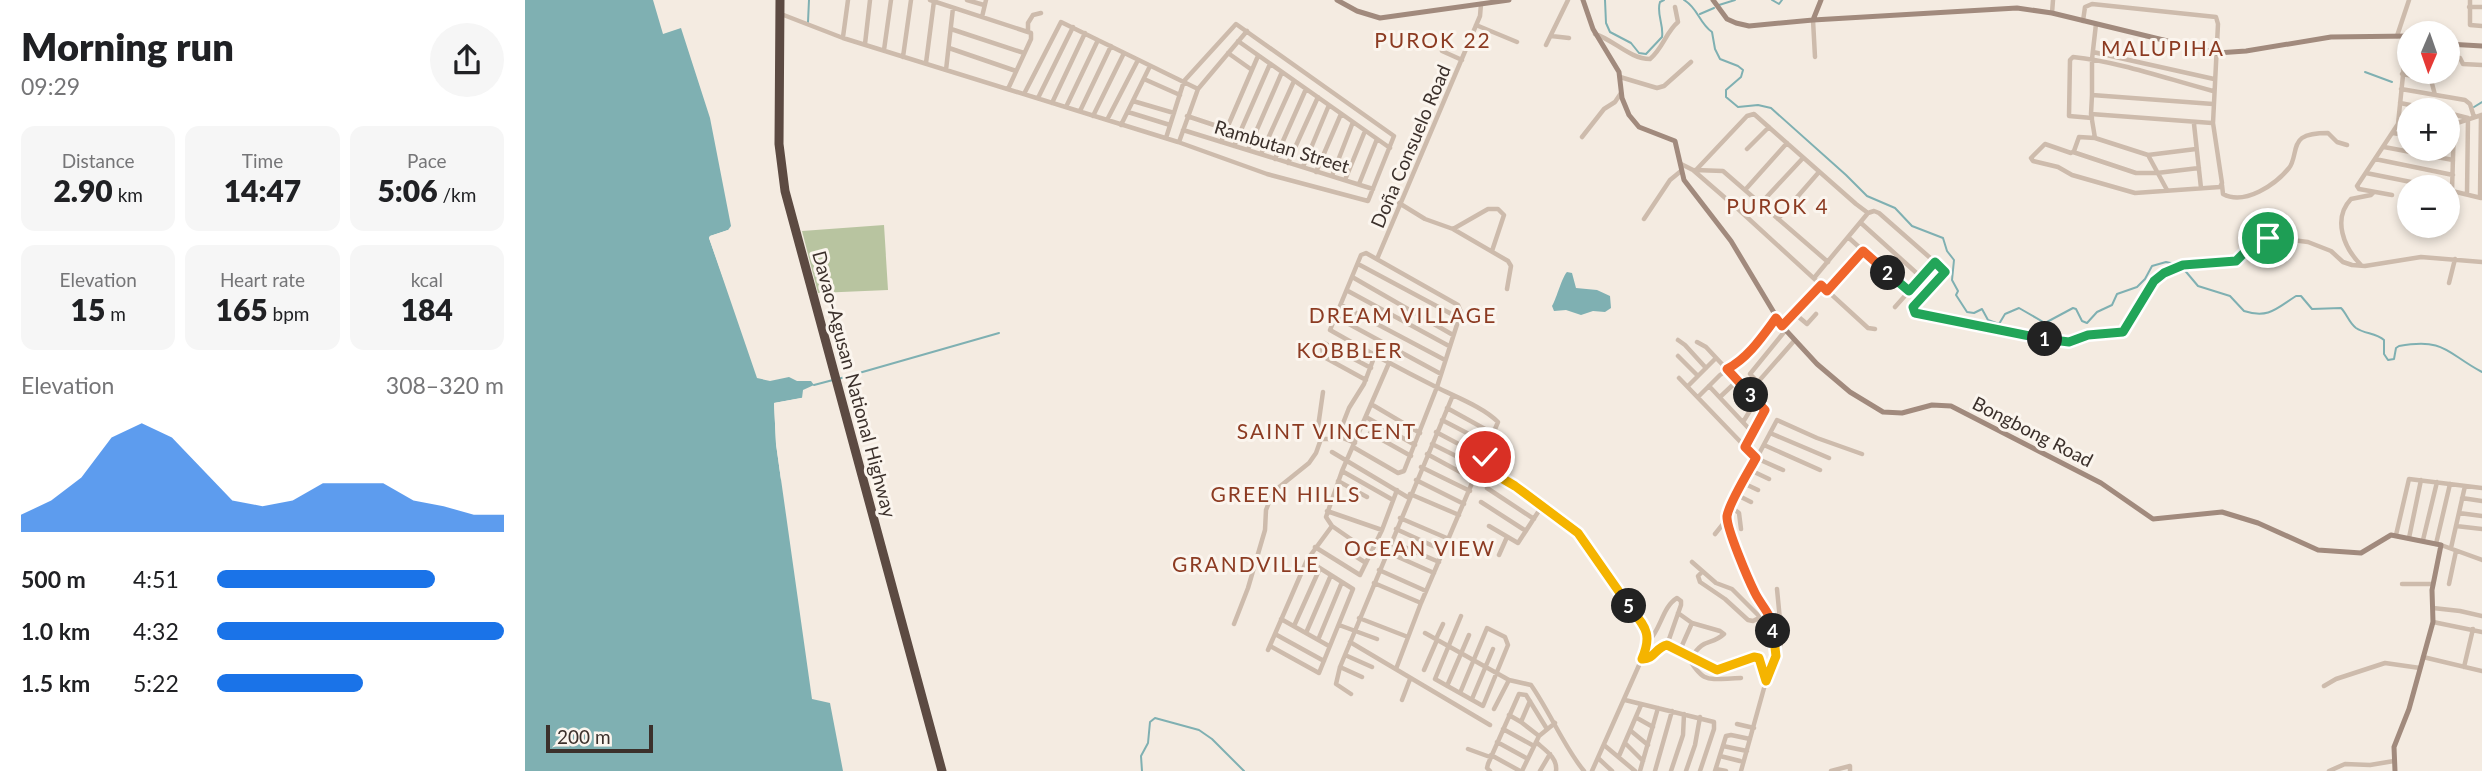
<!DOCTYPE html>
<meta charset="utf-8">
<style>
body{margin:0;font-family:Lato,sans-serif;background:#f6f6f6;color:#202124;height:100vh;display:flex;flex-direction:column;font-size:26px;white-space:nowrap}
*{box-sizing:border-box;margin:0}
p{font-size:23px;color:#757577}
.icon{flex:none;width:38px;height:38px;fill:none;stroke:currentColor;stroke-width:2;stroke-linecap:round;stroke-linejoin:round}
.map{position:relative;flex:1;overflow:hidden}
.side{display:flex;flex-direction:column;background:#fff;width:525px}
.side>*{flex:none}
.needle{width:46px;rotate:182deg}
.fabs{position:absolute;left:1872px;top:21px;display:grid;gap:14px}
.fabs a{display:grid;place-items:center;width:63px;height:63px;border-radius:50%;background:#fff;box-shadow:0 4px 10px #0003;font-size:35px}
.scale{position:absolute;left:21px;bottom:18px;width:107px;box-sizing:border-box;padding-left:7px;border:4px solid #3b302b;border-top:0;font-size:19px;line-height:24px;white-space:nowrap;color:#3b302b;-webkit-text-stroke:5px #fbf5ee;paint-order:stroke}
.pin{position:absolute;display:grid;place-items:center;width:60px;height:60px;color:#fff;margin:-30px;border:4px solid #fff;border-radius:50%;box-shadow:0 2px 7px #0007}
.km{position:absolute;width:35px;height:35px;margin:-18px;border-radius:50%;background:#222;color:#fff;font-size:19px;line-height:35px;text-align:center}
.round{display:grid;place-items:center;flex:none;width:74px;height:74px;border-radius:37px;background:#f6f6f6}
.overview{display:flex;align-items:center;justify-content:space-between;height:119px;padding:0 21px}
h1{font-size:38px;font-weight:800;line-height:52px}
.figures{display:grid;grid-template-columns:repeat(3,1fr);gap:10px;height:119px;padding:7px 21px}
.figures div{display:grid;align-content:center;border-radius:14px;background:#f6f6f6;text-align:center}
.figures b{font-size:30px;font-weight:800}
.figures small{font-size:19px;font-weight:400}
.figures p{font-size:19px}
.chart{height:196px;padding:14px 21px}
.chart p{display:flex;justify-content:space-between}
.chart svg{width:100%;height:126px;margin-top:7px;fill:#1a73e8;opacity:.7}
ul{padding:0 21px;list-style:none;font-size:23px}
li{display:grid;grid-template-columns:112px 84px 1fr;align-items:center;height:52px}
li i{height:18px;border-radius:9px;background:#1a73e8}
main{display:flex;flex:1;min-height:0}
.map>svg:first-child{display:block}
</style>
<main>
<section class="side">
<div class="overview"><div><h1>Morning run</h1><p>09:29</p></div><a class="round"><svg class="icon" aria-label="share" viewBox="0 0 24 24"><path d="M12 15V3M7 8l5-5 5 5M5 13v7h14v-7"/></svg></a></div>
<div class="figures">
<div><p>Distance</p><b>2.90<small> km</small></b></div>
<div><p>Time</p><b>14:47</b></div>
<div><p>Pace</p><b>5:06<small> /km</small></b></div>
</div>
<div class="figures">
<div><p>Elevation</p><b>15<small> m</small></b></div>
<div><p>Heart rate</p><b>165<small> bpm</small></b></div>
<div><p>kcal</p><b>184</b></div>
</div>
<div class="chart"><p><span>Elevation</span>308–320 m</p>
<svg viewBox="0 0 160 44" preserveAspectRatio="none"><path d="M0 44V38L10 33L20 25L30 11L40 6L50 11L60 22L70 33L80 35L90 33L100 27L110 27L120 27L130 33L140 35L150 38L160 38V44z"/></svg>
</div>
<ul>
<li><b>500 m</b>4:51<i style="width:76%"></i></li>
<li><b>1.0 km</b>4:32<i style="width:100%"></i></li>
<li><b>1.5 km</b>5:22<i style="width:51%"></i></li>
</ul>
</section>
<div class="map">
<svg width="1957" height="771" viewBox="0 0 1957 771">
<rect width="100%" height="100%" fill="#f4ebe1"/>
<path fill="#b8c4a0" d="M359,225L363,290L293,293L277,231Z"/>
<path fill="#7fb0b2" d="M0,0H128L138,34L156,28L185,118L206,226L203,230L185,236L184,238L232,378L245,381L264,377L272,381H286L289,385L278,390L277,398L249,403L251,444L287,699L305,703L318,771H0Z
M1042,272L1047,273L1051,288L1072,290L1085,296L1086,308L1080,312L1068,311L1056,315L1041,310L1029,311L1027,306C1032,297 1037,277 1042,272Z"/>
<path fill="#f4ebe1" d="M203,230L205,233L188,239L235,374L238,377L234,378L184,238L185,236Z
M281,397L278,401L252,405L260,479L256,480L251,444L249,403Z"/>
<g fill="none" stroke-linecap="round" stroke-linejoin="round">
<path stroke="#7fb0b2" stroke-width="2" d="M1080,0L1081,23L1085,32L1106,43L1114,53L1121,54L1137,37C1139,25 1131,13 1135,2L1139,0
M1159,0C1173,8 1174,23 1187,32L1190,49L1195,59L1213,66L1218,70L1216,77L1201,90V97L1213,107L1233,105L1246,108L1321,175L1342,196L1370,208L1387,226L1418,238L1422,251L1429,260L1427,280L1433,291L1431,295L1442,312L1449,313L1457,309L1463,320L1474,324L1480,314L1494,308L1520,323L1548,308L1551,309L1557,321L1562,323L1572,312L1587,305L1592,294L1612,287L1620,279L1627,266L1641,262L1655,265
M1247,0L1254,4L1257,0
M1194,5L1210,0
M1175,14L1189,8
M283,22L284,0
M1840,72L1867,82
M1949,107L1957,102
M1657,267L1673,286L1705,296L1719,311C1744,319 1752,308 1771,296H1776L1787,309L1816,308C1822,314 1824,323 1831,328C1840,334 1851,333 1859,340V354L1863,360L1869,359L1871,348L1874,346C1921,338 1921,353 1957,372
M313,379L474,333
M289,385L308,380
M617,771L616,756L623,743L625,722L630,718L674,730L687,739L719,771"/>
<path stroke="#cdbbac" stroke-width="4.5" d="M405,0L506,33V39L483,89
M442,0L459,5
M1945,0V25L1957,26
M1944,7H1957
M1527,13L1528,0
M256,14L318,38L653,142L742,174L843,201L869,136L711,24L659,81L641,138
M457,17L461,0
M1288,20L1290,57
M1558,21L1560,7L1567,4L1691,17L1693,24L1688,123L1697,183L1695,187L1610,193L1547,175L1533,167L1508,161L1506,158L1520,144L1546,153L1549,151L1554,137L1570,138L1623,155L1642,190
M1571,24L1567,59V95L1688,104
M951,25L992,42
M426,29L499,53
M503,32V23L508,15L516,13
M1070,34C1089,40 1105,59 1125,59C1138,48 1141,32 1153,22L1150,7
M1026,36L1044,38
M1872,36L1884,0
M318,37L323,0
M713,41L865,148
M340,44L345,0
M1021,45L1043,0
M424,48L491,71
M359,50L366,0
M917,51L937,60
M1568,52L1689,79
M703,53L727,70
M378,57L386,0
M1935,58L1938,64L1957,65
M401,63L409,1
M421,70L428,8
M1904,72L1910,95
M1877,74L1906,79
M1095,77L1132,88L1139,86L1166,62
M619,79L655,95
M1876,89L1940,100L1945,104L1949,117
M499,94L536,22L673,89
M1567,95L1566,114L1570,138
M513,98L548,27
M608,101L649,113
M527,103L560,33
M1875,103L1911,110
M541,107L573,40
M555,111L586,46
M603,112L645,125
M1923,113L1943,118L1942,194
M1566,114L1687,123
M568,116L599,53
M662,116L701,129
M1567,118L1544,116L1545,60L1548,57C1596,62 1642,79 1688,91
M582,120L613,60
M1669,124L1676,188
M596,125L625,66
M658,130L848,189
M1868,133L1885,136
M1057,137L1079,109L1090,102L1096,93
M654,142L673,89L722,31
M696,142L733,56
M709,146L745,64
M1859,147L1928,160
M1222,149L1244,127
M723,150L757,72
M1548,152L1611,173H1632L1674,168
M736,154L769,81
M1623,155L1671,149
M750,159L781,89
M1850,159L1928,175
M763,163L793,97
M1156,164L1168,170L1213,209L1343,328L1350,329
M778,167L804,105
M1170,170L1198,171L1303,262
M1171,170L1222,116L1229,114L1331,204L1343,213L1349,211L1354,213L1419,270V275L1388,307L1390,313L1455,328L1538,342L1549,341L1563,335L1598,332L1629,281L1639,273L1665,264L1714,260L1732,240L1752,238L1783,242L1806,251L1818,262L1827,265L1840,266L1896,257L1957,262
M791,172L816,114
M1841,173L1911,187
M807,176L828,122
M820,180L840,131
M834,184L852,139
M1697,185L1698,194C1720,206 1751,184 1764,168C1771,160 1768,144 1777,138C1783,134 1796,133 1803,133L1812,142L1822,145
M1220,190L1262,143
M1923,190L1956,198
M1927,191L1929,124L1957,115
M1867,195L1834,189L1832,186L1873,124L1882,36
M1955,197L1956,115
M874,203L900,219L928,229L983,261L986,266L982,289
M1236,203L1278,158
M1119,219L1145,180L1156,171
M1253,219L1294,172
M1336,223L1396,277
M928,229L963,209H973L979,215L967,251
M1324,238L1383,291
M852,259L955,16L956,4
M833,264L934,318
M1836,265C1819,248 1807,219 1826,199L1846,195L1849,192
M829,278L928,335
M1289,278L1343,213
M1924,283L1930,259
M823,291L924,346
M1302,291L1338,251
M816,305L920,360
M1370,307L1410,262
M1269,313L1282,324L1291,314
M811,317L916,374
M1257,326L1296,285
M1260,331L1225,374L1233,382L1269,341
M1153,340L1160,345L1181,368
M1172,342L1181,347L1240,410L1220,447
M1153,356L1173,376
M1154,378L1231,458L1258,470
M841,380L799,357L797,349L799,343L846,368
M1163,386L1191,358
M1184,386L1228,433
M1173,397L1195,375L1213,363L1251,318
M1195,397L1212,381
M846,404L895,433
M922,408L969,434
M841,417L890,445
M917,420L965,445
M1218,422L1231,401
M911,432L960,458
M845,433L886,456
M1245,433L1304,458
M813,436L830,443
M796,439H808L813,436L824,408L839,384L850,355
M907,444L955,468
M1239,445L1295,470
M828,447L873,473L879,471L912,387L936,312L933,305L841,253L836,255L805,330C840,350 875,369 911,387C931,397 958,407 973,422L896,603L871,669
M807,452L884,498
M902,454L950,480
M956,466L990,486L1053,533L1122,632L1123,643L1119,654L1067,771
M896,467L945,491
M1225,470L1244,479
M817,471L868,500
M891,480L939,504
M813,481L842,497
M1218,483L1233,490
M962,488L1009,519
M885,494L934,515
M1212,495L1226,502
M1937,498L1957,501
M956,502L1001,531
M1206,507L1214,513L1216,529
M802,511L857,530
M1934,513L1957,516
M875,518L924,539
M1202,519L1222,577L1232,598L1246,617L1251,655
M964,526L993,543L1017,506
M1931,526L1957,529
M871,529L919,551
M1190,534L1202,519L1212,495L1252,420L1292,438L1337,454
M1871,535L1884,479L1957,488
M1884,538L1896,480
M1898,540L1912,482
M1911,544L1925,484
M1916,545L1957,560
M877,546L914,562
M790,547L835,575L857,530L872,490
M1926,548L1940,486
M862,552L909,573
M846,553L807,526L801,517L817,471L864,363
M827,554L841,563
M974,555L982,537
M1167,562L1191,583L1207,589L1235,617
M854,570L901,591
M1177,572L1173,576L1175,582L1200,599L1223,620L1228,621L1244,613
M849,583L896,603
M1877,584H1908
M1924,584L1931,551
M1908,608L1935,611L1957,616
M1153,613L1167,623L1195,631L1199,634C1186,646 1179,637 1167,657
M834,618L883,637
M756,619L804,646
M1908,622L1957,632
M709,624L723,588L740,530L741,510L748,492L784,463L791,453L796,439L793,427L798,392
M814,625L852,639
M769,626L795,568
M781,633L806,575
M900,633L984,680L1006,685C1025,712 1039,747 1059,771
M750,634L799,661
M911,639L918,624
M793,640L817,582
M825,642L965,725
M1123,642C1136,630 1137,607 1152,598L1156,601V605L1142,645
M745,646L794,673L828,589L782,560
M743,650L782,560L807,526
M1155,650L1167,623
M1161,654C1179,685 1182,679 1216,678
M820,655L847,667
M1898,657L1957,671
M1117,659C1129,660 1131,647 1142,645L1184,668C1202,672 1213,661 1229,657L1234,658L1241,680
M815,667L837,677
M1939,667L1948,629
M899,670L912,640
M922,686L944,635
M1799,686L1811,679L1860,663L1895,668
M935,693L962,628L980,637L983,645L958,706L910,679L936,616
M826,694L811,684L815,667L928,395
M947,699L968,649
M877,700L885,679
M1100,700L1189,722V729L1175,771
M969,709L984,680
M984,715L996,722L1014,736
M1112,718L1128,727
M996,722L1005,701
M1212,724L1229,728
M978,729L1009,746
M1106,731L1123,745
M972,742L1003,759
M1011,742C1020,750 1033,758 1031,771
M1101,744L1118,761
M1079,745L1110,771
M1198,746L1222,751
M943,749L965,757
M966,755L995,771
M1094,756L1116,705
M1195,756L1215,761
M1073,758L1087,771
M1191,769L1201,771
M965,771L962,768L963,764L994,694L1001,695L1022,729
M997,771L1014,736L1030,723
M1015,771L1025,754
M1115,771L1133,708
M1130,771L1147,711
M1146,771L1158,735L1159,714
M1161,771L1170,745L1175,717
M1190,771L1201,736L1206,735L1225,739
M1216,771L1241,681L1257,641L1252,589
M1306,771L1325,766V771
M1804,771L1820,764L1845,765L1869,761"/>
<path stroke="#a18a7d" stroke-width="5" d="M812,0L832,11L855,18L984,0
M1058,0L1068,29L1094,72L1097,98L1104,115L1114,127L1150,141L1159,180L1206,241L1257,326L1292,364L1325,392L1358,412L1377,413L1407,405L1426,406L1576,483L1628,519L1697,512L1733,523L1793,550L1836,553L1866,535L1916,545L1907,590L1908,622L1884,709L1869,747L1870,771
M1188,0L1202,19L1211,23L1224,26L1288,20L1492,8L1527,13L1692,53L1721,51L1806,37L1885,36
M1288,20L1296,0
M1923,44L1957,46"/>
<path stroke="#5c4a42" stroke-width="9" d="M255,0L254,144L260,191L417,771"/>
</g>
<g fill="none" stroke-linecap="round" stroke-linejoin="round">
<g stroke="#fff" stroke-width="14">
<path id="split-1" d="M1520,339L1544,342L1563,335L1598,332L1629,281L1639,273L1658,265L1711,261L1732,240L1743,238"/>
</g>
<g stroke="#fff" stroke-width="14">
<path id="split-2" d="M1363,273L1384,291L1410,262L1420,272L1388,307L1390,313L1520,339"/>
</g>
<g stroke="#fff" stroke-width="14">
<path id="split-3" d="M1226,395L1202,369C1223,358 1237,337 1251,318L1257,326L1296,285L1302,291L1338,251L1363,273"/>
</g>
<g stroke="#fff" stroke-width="14">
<path id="split-4" d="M1226,395L1240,410L1220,447L1231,458C1224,471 1204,503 1202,516C1201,528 1224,581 1230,593C1237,607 1247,614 1248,631"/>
</g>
<g stroke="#fff" stroke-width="14">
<path id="split-5" d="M1104,606C1120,627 1128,633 1117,659C1129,660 1131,647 1142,645L1192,670L1229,657L1234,658L1241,681L1251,656L1248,631"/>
</g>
<g stroke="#fff" stroke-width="14">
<path id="split-6" d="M960,457L956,466L990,486L1053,533L1104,606"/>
</g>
<use href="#split-1" stroke="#22a559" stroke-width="9"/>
<use href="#split-2" stroke="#22a559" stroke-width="9"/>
<use href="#split-3" stroke="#f0652b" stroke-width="9"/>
<use href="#split-4" stroke="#f0652b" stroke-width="9"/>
<use href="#split-5" stroke="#f5b400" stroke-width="9"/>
<use href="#split-6" stroke="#f5b400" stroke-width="9"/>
</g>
<g text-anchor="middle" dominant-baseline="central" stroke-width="6" stroke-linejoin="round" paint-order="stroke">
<g font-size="19" fill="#3b302b" stroke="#fbf5ee">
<text transform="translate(757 146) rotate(17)">Rambutan Street</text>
<text transform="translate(885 146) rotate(-67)">Doña Consuelo Road</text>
<text transform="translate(330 384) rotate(75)">Davao-Agusan National Highway</text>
<text transform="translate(1508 431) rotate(27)">Bongbong Road</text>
</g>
<g font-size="21" letter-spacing="2" fill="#8c3b22" stroke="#fbf5ee">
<text x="908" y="39">PUROK 22</text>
<text x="1638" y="47">MALUPIHA</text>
<text x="1253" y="205">PUROK 4</text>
<text x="878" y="314">DREAM VILLAGE</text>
<text x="825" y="349">KOBBLER</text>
<text x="802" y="430">SAINT VINCENT</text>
<text x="761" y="493">GREEN HILLS</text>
<text x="895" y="547">OCEAN VIEW</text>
<text x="721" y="563">GRANDVILLE</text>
</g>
</g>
</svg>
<div class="fabs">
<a><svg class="needle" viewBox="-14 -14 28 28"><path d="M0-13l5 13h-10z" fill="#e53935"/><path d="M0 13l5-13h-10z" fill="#757577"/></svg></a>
<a>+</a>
<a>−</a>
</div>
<div class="scale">200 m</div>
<div class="pin" style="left:1743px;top:238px;background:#1e9e55"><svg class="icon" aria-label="arrive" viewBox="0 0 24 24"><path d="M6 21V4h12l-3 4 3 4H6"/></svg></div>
<div class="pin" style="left:960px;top:457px;background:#d93025"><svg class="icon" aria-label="check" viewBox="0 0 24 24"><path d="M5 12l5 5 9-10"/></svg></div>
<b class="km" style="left:1520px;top:339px">1</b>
<b class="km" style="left:1363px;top:273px">2</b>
<b class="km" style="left:1226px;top:395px">3</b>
<b class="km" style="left:1248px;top:631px">4</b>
<b class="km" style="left:1104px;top:606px">5</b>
</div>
</main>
